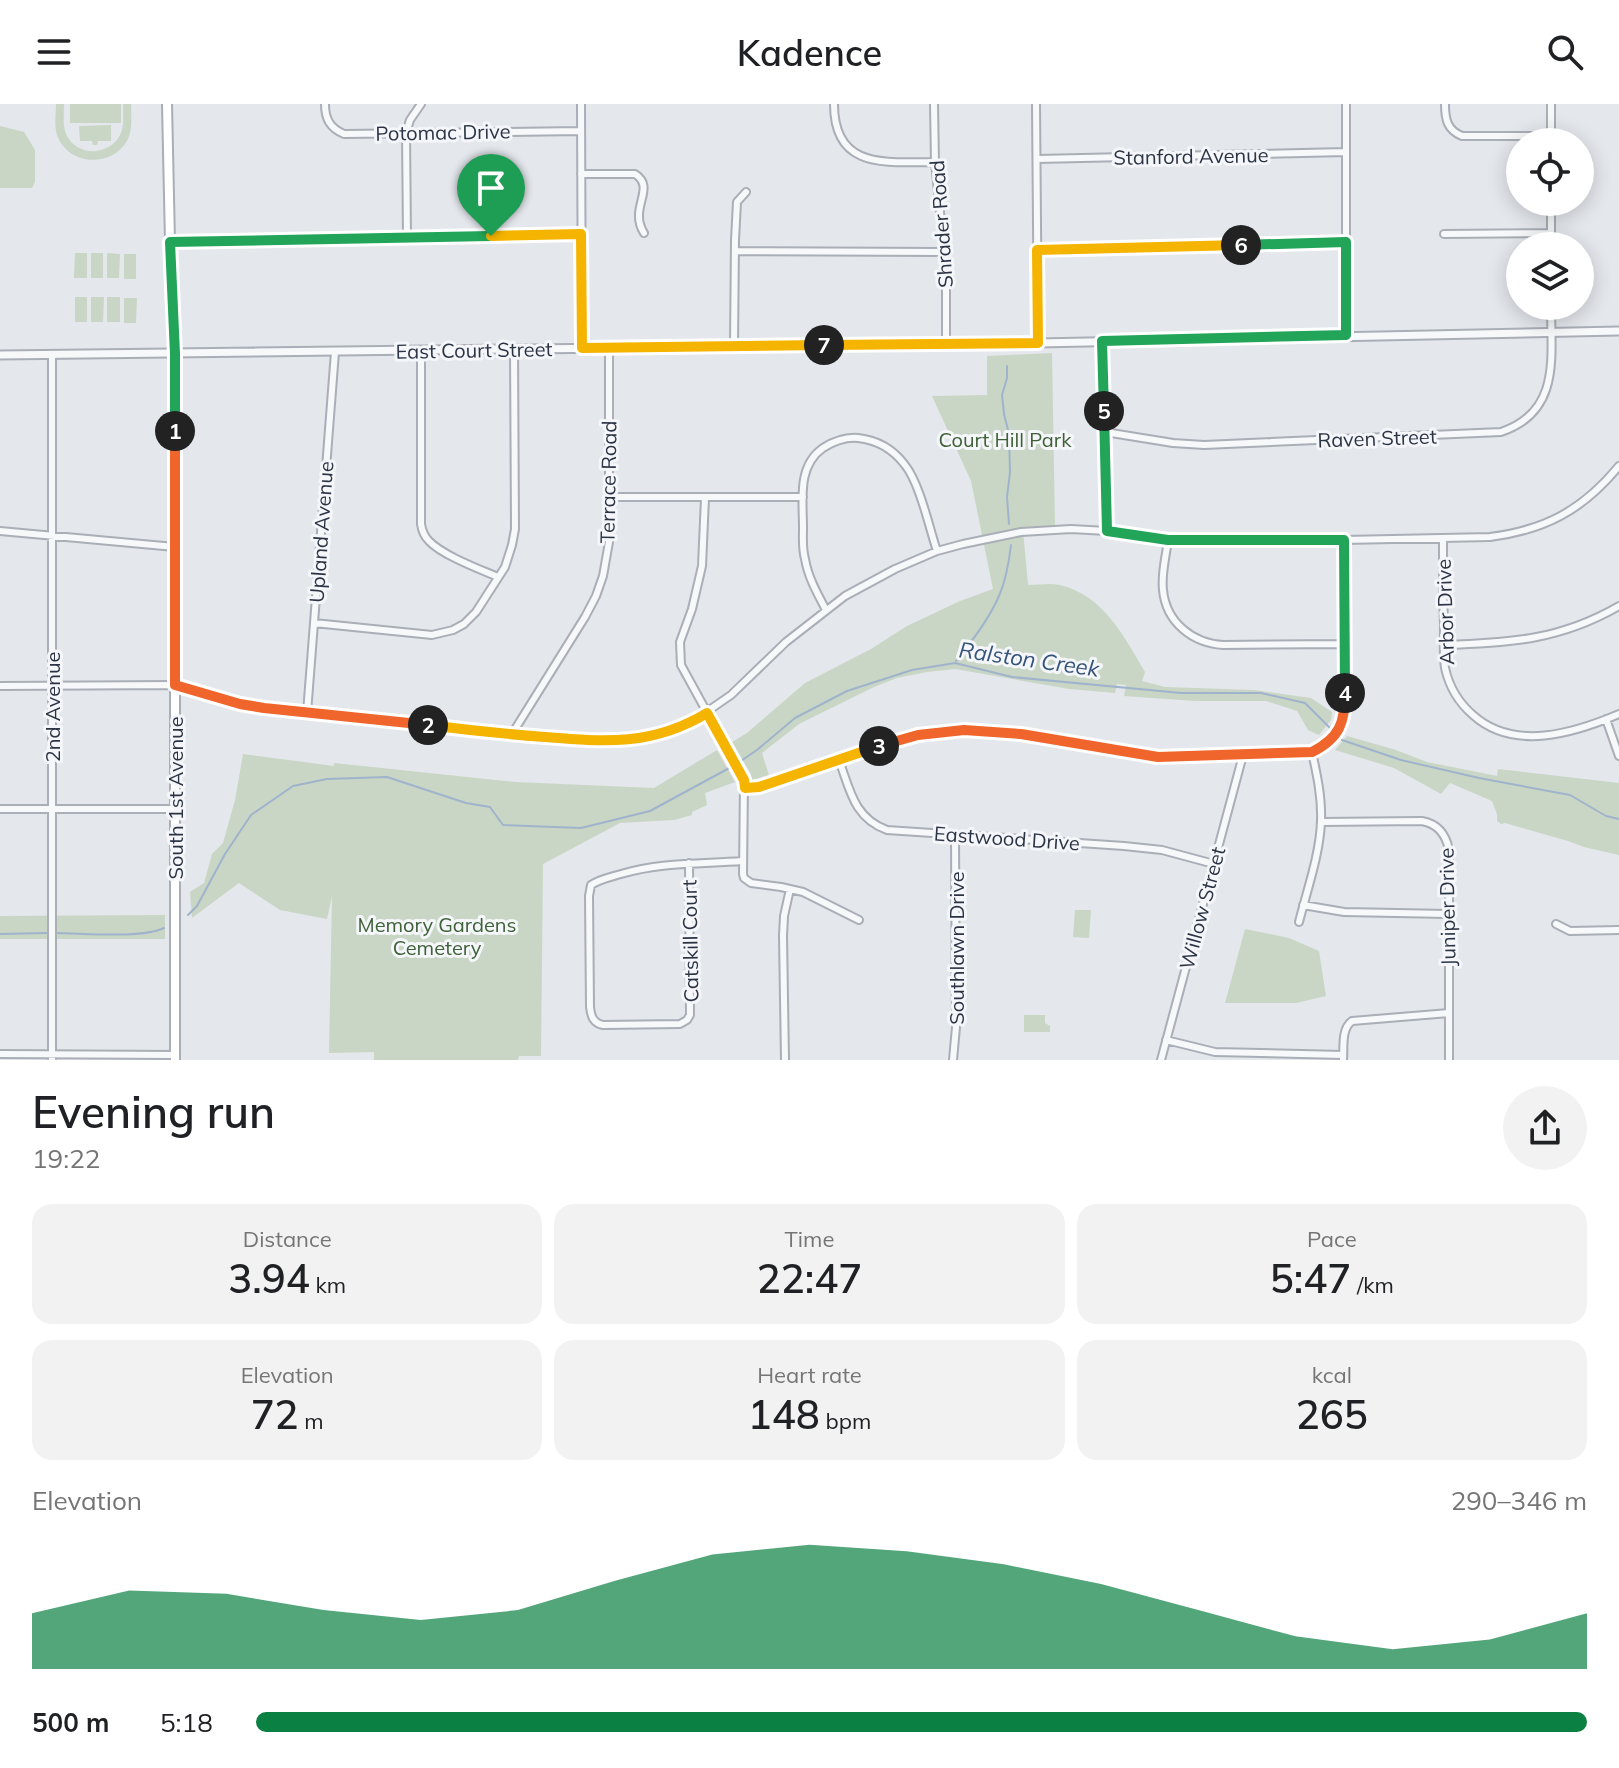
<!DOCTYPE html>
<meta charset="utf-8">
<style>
body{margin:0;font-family:Mulish,sans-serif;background:#f2f2f2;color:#202124;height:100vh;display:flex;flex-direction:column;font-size:30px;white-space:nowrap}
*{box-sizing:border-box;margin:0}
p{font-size:26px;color:#757577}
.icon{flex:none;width:44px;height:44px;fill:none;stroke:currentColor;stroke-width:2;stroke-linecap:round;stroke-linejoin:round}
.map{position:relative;height:956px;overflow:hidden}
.drawer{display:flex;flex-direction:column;background:#fff;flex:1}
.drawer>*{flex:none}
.fabs{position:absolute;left:1506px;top:24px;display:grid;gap:16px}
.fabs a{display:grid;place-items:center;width:88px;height:88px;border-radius:50%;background:#fff;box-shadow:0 4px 20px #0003;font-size:40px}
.pin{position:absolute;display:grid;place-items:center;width:68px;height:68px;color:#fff;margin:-82px -34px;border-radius:50% 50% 50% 0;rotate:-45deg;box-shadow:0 0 8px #0007}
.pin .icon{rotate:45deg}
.km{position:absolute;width:40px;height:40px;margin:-20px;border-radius:50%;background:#222;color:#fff;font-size:22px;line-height:40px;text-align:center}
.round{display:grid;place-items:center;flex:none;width:84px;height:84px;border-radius:42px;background:#f2f2f2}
.summary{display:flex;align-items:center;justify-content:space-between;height:136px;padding:0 32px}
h1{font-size:44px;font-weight:600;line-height:60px}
.stats{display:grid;grid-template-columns:repeat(3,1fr);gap:12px;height:136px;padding:8px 32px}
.stats div{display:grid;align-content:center;border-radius:20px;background:#f2f2f2;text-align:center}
.stats b{font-size:40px;font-weight:600}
.stats small{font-size:22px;font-weight:400}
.stats p{font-size:22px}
.chart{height:224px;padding:16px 32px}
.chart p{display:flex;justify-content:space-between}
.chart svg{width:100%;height:144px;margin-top:8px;fill:#0b8043;opacity:.7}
ul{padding:0 32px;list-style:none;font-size:26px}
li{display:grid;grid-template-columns:128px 96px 1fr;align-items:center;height:60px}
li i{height:20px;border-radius:10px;background:#0b8043}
header{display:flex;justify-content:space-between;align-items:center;height:104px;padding:0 32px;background:#fff;font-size:36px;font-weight:600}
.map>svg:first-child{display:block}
</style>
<header><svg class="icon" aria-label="menu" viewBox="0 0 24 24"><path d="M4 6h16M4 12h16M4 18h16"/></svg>Kadence<svg class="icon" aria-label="search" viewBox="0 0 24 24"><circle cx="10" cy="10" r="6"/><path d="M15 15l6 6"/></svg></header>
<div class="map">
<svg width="1619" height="956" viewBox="0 0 1619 956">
<rect width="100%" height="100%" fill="#e4e7ec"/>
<path fill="#c9d6c5" d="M56,0H64C64,10 62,22 67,32C79,55 115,51 122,26C124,18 123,8 123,0H131C131,12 133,26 127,37C111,64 68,62 57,31C54,21 56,10 56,0Z
M70,0H121V19H70Z
M111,21V37H98L97,41H93L92,37H80L79,22Z
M0,22L24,28L35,46V78L32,84H0Z
M75,149H87V174H74Z
M91,149H103V174H91Z
M107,149L120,150L119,174H107Z
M124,150H136V175H124Z
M75,193H87V218H75Z
M91,193H104L103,218H91Z
M107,193H120V218H107Z
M124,194H137L136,219H124Z
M1052,249L1055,423L1023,426L1028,481C1038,481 1050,479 1060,481C1103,491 1124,532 1145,568L1142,577L1165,583L1254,586L1311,594L1332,608L1331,616L1319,631L1308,626L1297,607L1266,597H1195L1124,592L1126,581L1117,580L1115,589L1069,585L955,565L927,568L897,574L874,583L799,620L762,649L769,671L752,676L751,670L732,638L747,629L805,579L871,545L907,522L960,497L993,485L971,377L932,292L987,291V252Z
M1347,632L1396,646L1427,658L1497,672L1498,665L1619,679V751L1584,743L1568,737L1505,719L1501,720L1497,717V710L1492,697L1450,679L1441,690L1394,664L1335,646Z
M717,646L735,678L705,689L707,701L692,708V711L674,716L620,719L543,760L541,952H519L518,956H374V948L329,949L332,792L327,815L280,806L239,779L192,814L190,788L204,779L212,750L223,739L235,696L243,650L334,662V659L515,678L654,684Z
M1075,806H1091L1089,834L1073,833Z
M165,811V835H0V812Z
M1245,825L1289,834L1319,847L1326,892L1296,899H1225Z
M1024,911H1045V919L1050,922V928H1024Z"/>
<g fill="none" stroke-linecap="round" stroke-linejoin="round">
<path stroke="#9fb4cc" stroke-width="2" d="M1007,262V274L1002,291L1004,310L1009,330L1010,368L1007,393L1009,420
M956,557C972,537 989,515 999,492C1006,476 1009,458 1011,441
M738,659L757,646L795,614L847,587L912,566L955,559L1012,573L1181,589H1261L1305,599L1342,636L1401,656L1479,674L1570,691L1606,712L1619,715
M188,811L197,802L225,750L251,711L293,682L327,675L387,673L466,699L490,703L503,721L581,724L650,707L733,662
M54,829C82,829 141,835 164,824
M0,830L48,829"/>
<g stroke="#a9aeb7" stroke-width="10">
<path id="minor" d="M325,0C325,15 330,24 344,30L581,27
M581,0L582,244
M834,0C834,66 886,58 935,58
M934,0L935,58L946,168V239
M1036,0L1038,239
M1346,0V231
M1445,0C1445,15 1447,26 1462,32H1551
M1551,38V0
M1037,55L1346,48
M581,70H635C657,84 628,104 644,129
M1551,98V142
M1444,130L1551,129
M407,133L406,29L410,16L421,0
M170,138L581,130
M1037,146L1346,138
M735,147L945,148
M1102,237L1107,427
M734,242L735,136L737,98L746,88
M421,246V420C422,427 424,432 429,437C442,451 479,465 498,473
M52,251V956
M1105,328L1173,339L1204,341L1501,328C1561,308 1551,253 1551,202
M610,393H803
M705,394L702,462L692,505L680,538L681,561L744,676L743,770L744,774L751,779L781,783L803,788L859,816
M0,427L175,443
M1443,434C1443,463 1443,492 1444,521C1444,535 1443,550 1445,564C1449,582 1459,599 1473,611C1514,648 1574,629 1619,610
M1168,436C1166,452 1161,470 1163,486C1166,518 1192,539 1223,541L1345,540
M826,506C817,489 808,473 805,455C802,444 803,434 803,424C803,396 797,362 823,344C834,337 845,333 858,334C877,336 893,345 905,361C920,380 929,423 937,447
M314,519L432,531L453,526L464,520L476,508L505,463L512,441L515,425L514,245
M1444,541C1510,539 1560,536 1619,502
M0,582L175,581L240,600L264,604L512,630L591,637L628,636L669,627L702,611L731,591L786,538L845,492L895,465L937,447L963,440L1021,428L1071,425L1107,427L1168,436H1344L1490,433C1545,426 1583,406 1619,362
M307,609L335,248
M1606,615L1619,652
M512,630L585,513L596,492L603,472L609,438V244
M839,656C850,686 854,714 887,726L1124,742L1162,746L1214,760
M745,684L759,683L908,633L964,626L1021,630L1158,653L1312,648C1330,639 1341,627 1345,607L1344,436
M0,705H175
M1321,718L1422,717C1438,720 1446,730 1449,746V956
M689,759L690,911L687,916L680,920L603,921C593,919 591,912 590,903L589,792L591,781C600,775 611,773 621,770C661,758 701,760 742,757
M1303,801L1344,808L1448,810
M1299,818C1307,786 1320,750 1321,717C1322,694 1317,671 1312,648
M1556,820L1570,827L1619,826
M1166,936L1215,948L1343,951
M0,950L175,951
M785,956L783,832L784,812L790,785
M953,956L956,923L955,731
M1161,956L1243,651
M1343,956C1344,943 1341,925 1352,917L1449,909"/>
</g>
<g stroke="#a9aeb7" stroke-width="11">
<path id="tertiary" d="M0,251L1038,239L1619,227"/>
</g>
<g stroke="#a9aeb7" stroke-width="12">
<path id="secondary" d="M167,0L170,138L175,250V956"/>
</g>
<use href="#minor" stroke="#f7f8fa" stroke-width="6"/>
<use href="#tertiary" stroke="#f7f8fa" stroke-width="7"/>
<use href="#secondary" stroke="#fff" stroke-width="8"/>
</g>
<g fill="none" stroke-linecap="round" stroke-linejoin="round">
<g stroke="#fff" stroke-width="16">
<path id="split-1" d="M175,327V250L170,138L491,132"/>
</g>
<g stroke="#fff" stroke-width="16">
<path id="split-2" d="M175,327V581L240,600L264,604L428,621"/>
</g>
<g stroke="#fff" stroke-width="16">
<path id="split-3" d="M428,621C467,626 506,630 545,633C605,638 653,642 707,609L744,676L745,684L759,683L879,642"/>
</g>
<g stroke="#fff" stroke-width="16">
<path id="split-4" d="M879,642L918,631L964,626L1021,630L1158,653L1312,648C1340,634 1345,618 1345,589"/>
</g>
<g stroke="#fff" stroke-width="16">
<path id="split-5" d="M1104,307L1107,427L1168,436H1344L1345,589"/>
</g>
<g stroke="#fff" stroke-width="16">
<path id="split-6" d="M1104,307L1102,237L1346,231V138L1241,141"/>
</g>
<g stroke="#fff" stroke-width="16">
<path id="split-7" d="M824,241L1038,239L1037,146L1241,141"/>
</g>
<g stroke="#fff" stroke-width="16">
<path id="split-8" d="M491,132L581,130L582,244L824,241"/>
</g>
<use href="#split-1" stroke="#22a559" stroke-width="10"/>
<use href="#split-2" stroke="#f0652b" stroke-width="10"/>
<use href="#split-3" stroke="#f5b400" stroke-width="10"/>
<use href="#split-4" stroke="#f0652b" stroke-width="10"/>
<use href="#split-5" stroke="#22a559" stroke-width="10"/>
<use href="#split-6" stroke="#22a559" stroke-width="10"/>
<use href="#split-7" stroke="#f5b400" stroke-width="10"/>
<use href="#split-8" stroke="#f5b400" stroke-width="10"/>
</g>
<g text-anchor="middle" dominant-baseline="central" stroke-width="6" stroke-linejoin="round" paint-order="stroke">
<g font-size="20" fill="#2b3445" stroke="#f4f6f9">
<text transform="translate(443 28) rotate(-1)">Potomac Drive</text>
<text transform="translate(1191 52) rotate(-1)">Stanford Avenue</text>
<text transform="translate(941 120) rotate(-94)">Shrader Road</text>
<text transform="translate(474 246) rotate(-1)">East Court Street</text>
<text transform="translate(1377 334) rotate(-2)">Raven Street</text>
<text transform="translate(608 378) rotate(-89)">Terrace Road</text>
<text transform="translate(321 428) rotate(-86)">Upland Avenue</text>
<text transform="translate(1445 508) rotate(-92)">Arbor Drive</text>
<text transform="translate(52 603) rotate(-90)">2nd Avenue</text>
<text transform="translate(175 694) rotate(-90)">South 1st Avenue</text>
<text transform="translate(1007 734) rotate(4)">Eastwood Drive</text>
<text transform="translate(1447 803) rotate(-91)">Juniper Drive</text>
<text transform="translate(1202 804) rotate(-75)">Willow Street</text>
<text transform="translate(690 837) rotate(-91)">Catskill Court</text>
<text transform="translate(956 844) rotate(-90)">Southlawn Drive</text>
</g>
<g font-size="20" fill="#3f6138" stroke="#f4f6f9">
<text x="1005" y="335">Court Hill Park</text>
<text x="437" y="820">Memory Gardens<tspan x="437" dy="23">Cemetery</tspan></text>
</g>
<g font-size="22" font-style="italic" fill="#34527a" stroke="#f4f6f9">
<text transform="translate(1029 555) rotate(8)">Ralston Creek</text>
</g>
</g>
</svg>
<div class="fabs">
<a><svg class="icon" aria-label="locate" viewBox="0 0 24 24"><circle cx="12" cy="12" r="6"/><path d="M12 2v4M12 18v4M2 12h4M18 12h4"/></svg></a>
<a><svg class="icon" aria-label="layers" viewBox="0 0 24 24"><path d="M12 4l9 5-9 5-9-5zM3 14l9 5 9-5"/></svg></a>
</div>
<div class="pin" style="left:491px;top:132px;background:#1e9e55"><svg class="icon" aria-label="arrive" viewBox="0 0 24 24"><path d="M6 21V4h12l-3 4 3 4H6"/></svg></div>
<b class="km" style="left:175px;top:327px">1</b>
<b class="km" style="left:428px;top:621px">2</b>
<b class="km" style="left:879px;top:642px">3</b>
<b class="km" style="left:1345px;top:589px">4</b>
<b class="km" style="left:1104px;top:307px">5</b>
<b class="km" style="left:1241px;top:141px">6</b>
<b class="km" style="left:824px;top:241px">7</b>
</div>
<section class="drawer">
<div class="summary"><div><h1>Evening run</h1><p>19:22</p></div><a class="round"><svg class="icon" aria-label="share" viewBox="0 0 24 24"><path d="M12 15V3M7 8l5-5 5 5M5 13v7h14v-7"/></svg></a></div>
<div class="stats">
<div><p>Distance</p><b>3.94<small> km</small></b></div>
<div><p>Time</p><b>22:47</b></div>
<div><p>Pace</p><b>5:47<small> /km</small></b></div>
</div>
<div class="stats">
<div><p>Elevation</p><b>72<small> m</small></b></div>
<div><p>Heart rate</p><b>148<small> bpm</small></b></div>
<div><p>kcal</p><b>265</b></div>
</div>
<div class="chart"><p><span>Elevation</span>290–346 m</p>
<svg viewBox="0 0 160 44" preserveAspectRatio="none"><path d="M0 44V27L10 20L20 21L30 26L40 29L50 26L60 17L70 9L80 6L90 8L100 12L110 18L120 26L130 34L140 38L150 35L160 27V44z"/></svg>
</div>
<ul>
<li><b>500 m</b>5:18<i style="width:100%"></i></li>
</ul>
</section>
